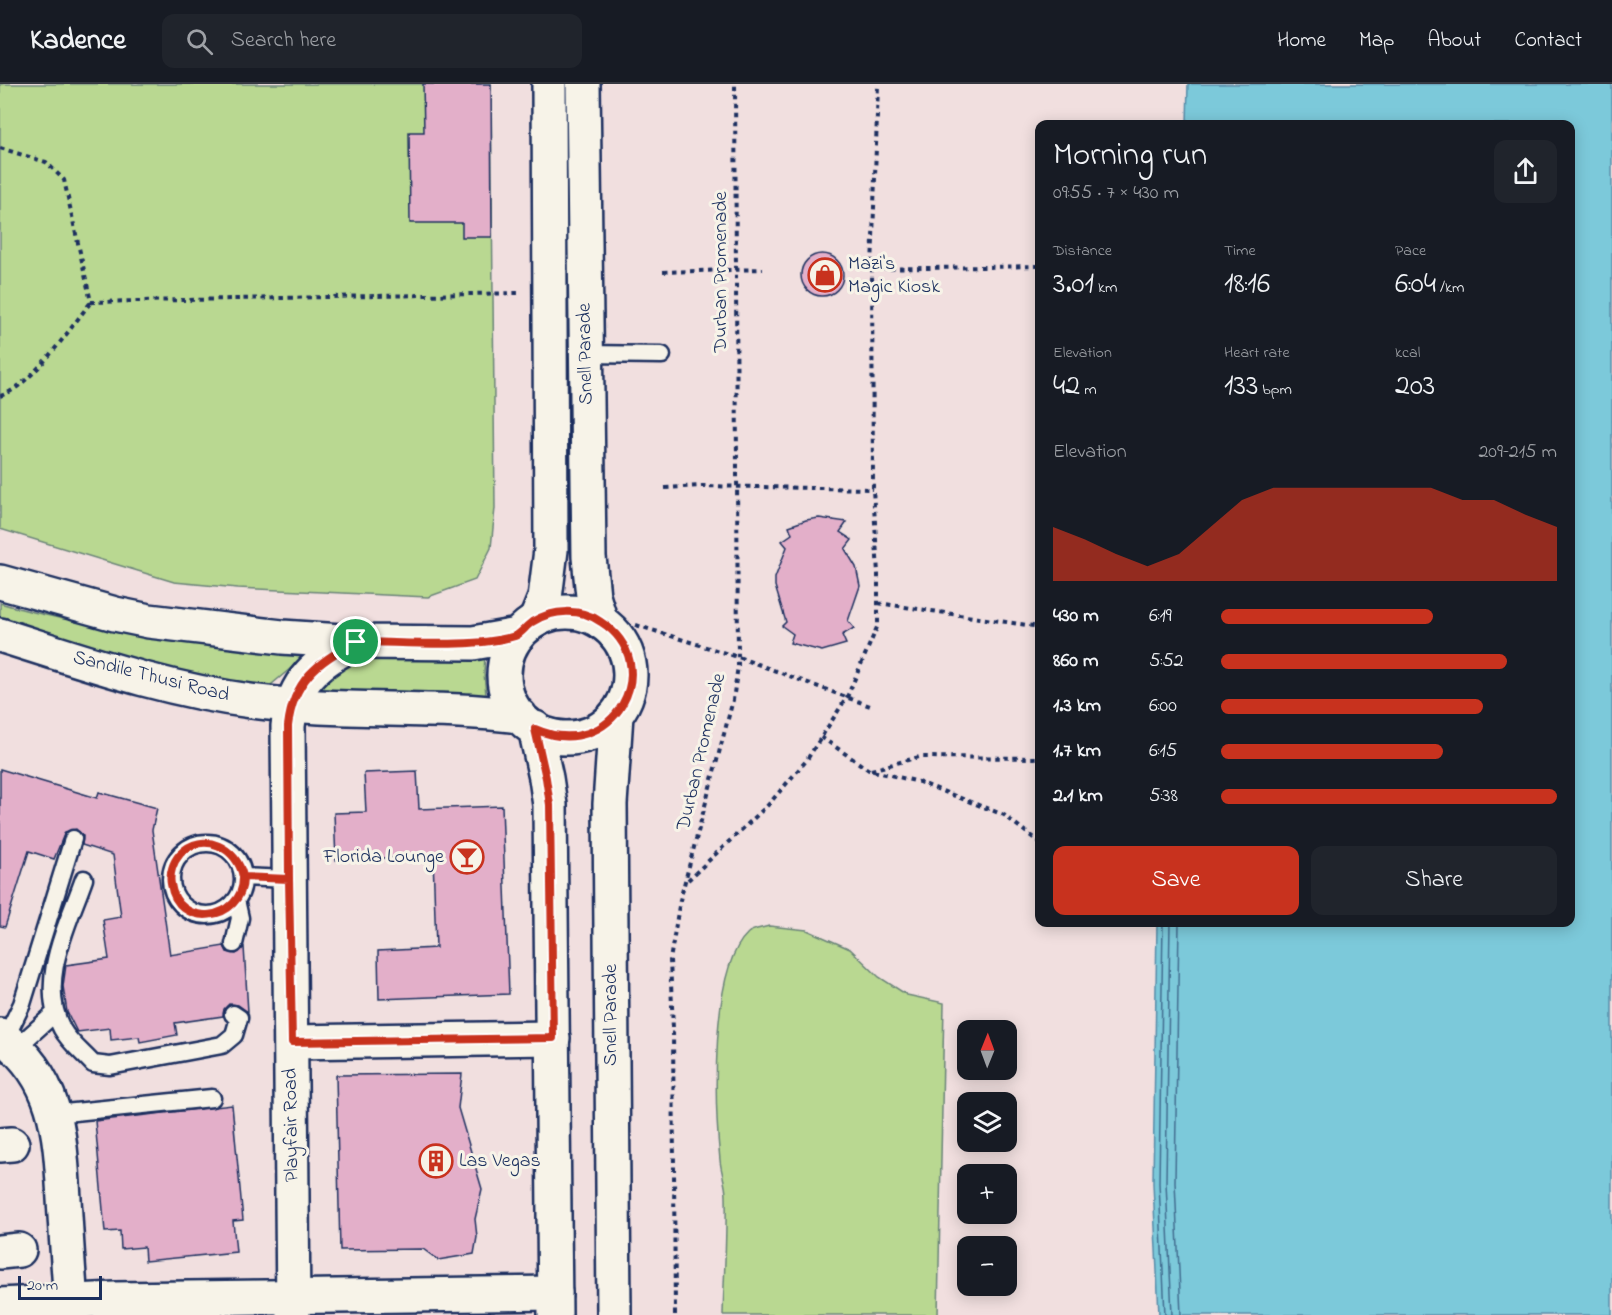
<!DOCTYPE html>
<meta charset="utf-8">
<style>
body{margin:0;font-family:"Indie Flower",sans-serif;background:#20242c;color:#f1f3f6;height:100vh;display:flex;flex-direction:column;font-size:22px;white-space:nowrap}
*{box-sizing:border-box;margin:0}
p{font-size:20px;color:#9ea1a6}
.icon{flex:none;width:33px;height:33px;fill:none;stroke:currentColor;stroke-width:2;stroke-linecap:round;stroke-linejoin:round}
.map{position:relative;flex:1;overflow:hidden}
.side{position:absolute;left:1035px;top:36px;width:540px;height:807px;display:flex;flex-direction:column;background:#171b24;border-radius:12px;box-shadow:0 3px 15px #0003}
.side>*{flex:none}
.needle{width:39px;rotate:1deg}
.buttons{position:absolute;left:957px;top:936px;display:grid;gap:12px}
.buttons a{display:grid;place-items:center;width:60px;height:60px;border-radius:12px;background:#171b24;box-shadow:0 3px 15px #0003;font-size:30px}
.scale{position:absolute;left:18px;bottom:15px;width:84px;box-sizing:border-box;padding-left:6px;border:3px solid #1b2f5e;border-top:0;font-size:16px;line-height:21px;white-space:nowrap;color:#1b2f5e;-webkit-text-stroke:4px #f7f3e8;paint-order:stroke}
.pin{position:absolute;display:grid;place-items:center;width:51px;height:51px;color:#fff;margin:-26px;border:3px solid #fff;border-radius:50%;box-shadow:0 2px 6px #0007}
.round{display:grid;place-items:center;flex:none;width:63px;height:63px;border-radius:12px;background:#20242c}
.head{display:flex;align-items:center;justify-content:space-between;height:102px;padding:0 18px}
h1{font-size:33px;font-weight:600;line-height:45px}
.stats{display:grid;grid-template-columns:repeat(3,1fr);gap:9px;height:102px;padding:6px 18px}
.stats div{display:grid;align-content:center}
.stats b{font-size:30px;font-weight:600}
.stats small{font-size:16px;font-weight:400}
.stats p{font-size:16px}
.chart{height:168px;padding:12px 18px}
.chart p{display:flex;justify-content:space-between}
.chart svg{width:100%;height:108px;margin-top:6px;fill:#c8321e;opacity:.7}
.button{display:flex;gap:12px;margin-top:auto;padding:12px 18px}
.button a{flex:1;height:69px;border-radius:12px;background:#c8321e;color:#fff;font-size:24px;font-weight:600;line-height:69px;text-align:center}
.button a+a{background:#20242c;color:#f1f3f6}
ul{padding:0 18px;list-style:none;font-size:20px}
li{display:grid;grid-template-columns:96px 72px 1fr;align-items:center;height:45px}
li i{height:15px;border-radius:8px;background:#c8321e}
header{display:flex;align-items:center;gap:36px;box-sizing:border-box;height:84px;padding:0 30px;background:#171b24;border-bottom:2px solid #363941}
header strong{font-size:28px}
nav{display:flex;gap:33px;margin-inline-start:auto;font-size:21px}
.search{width:420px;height:54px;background:#20242c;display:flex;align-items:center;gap:15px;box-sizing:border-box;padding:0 21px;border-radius:12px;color:#9ea1a6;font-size:22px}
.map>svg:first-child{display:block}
</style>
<header>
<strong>Kadence</strong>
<div class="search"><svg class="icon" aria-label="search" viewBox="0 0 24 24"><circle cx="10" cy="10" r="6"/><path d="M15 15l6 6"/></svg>Search here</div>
<nav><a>Home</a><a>Map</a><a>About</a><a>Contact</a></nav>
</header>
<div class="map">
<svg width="1612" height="1231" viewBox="0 0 1612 1231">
<rect width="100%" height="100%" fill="#f1dfdf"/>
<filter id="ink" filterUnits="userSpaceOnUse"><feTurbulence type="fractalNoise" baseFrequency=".0167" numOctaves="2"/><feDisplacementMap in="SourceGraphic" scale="12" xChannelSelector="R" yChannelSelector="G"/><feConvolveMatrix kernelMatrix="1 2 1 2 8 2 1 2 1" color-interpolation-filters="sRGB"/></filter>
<g filter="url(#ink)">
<path fill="#b9d891" stroke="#6a8478" stroke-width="1.5" d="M0,0H491L495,424L491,464L475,496L428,513L238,504L174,498L0,445Z
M0,519C101,549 206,556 310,568L266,605L228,601L0,541Z
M485,571L484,589L486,611L317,610L316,605L344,582L364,573Z
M769,842L807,846L850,865L879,893L907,911L944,919L938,1231H723C724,1192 727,1151 726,1112C726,1100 721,1088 720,1076C715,1025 709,885 748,849C752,845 763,844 769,842Z"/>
<path fill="#7cc9da" stroke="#558ba8" stroke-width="1.5" d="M1188,0H1612V1231H1159L1153,1099L1157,839L1570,838V40H1187Z"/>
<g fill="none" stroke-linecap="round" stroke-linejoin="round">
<path stroke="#426d90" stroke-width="1.5" d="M1163,838L1159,1099L1165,1231
M1170,838L1166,1098L1172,1231
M1179,838L1175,1098L1181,1231"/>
</g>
<path fill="#e3afc9" stroke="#1b2f5e" stroke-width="1.5" d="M423,0H491L492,153H462V139H410L409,48H424Z
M801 191a21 21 0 1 1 42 0a21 21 0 1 1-42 0Z
M819,434L847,438L840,448L852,456L845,465L856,483L860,502L848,537L854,544L842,551L846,560L822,567L790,559L793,550L782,542L786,538L775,502V494L787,463L782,457L792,450L789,442L806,436Z
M0,685L97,714L99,708L157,724L152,746L170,871L224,862L227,868L236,870L244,863L248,928L238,921L229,920L224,925L223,932L175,939L177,951L140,958L139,953L111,956L110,944L77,948L67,928L63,902L66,881L109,875L103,836L121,833L113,771L82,761L83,752L76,745L65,748L54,775L29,767L5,843L0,842Z
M417,687L419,725L502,722L509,910L379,915L378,867L436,864L433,772L336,776L334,729L366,728L364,689Z
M462,990L458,1024L482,1105L475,1135L477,1153L474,1170L438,1176L423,1165L340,1166L336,991Z
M232,1021L243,1136L233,1137L236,1168L145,1177L144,1163L121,1165L120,1147L105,1148L95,1037Z"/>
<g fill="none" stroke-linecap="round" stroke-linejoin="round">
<g stroke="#1b2f5e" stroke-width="21">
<path id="service" d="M586,270L662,271
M171 795a36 36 0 1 1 72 0a36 36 0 1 1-72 0Z
M243,793L289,795
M84,795C68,841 37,897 62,945C69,958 83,969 93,980L110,982L222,961L234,951L239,934L233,930
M234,860L240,834L236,816
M5,955L22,920L73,755
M16,964L55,929
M55,1030L212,1014"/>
</g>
<g stroke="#1b2f5e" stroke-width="38">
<path id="minor" d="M583,0L589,473L593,512L601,538
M536,536L545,514L551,466L549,0
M0,951C58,994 60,1049 64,1115C66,1149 68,1183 71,1217
M292,958L553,954
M0,1061L12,1060
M0,1168L19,1166
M0,1221L115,1215L555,1209"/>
</g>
<g stroke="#1b2f5e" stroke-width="38">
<path id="tertiary" d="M293,1231L288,642C293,597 318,577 356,558"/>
</g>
<g stroke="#1b2f5e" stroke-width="38">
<path id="secondary" d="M0,498L115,530L149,537L282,553L356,558L473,559L518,551
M504 591a63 63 0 1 1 126 0a63 63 0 1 1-126 0Z
M0,551C83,577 165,606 251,617C340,629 431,621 520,632
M535,644L546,694L550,721L555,1231
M614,1231L610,720L616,631"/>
</g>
<path stroke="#1b2f5e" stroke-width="4" stroke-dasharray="4.5 4.5" stroke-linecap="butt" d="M0,64L46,78L64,96L91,218L519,209
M872,185L1040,182
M663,188L763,185
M0,312C31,303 71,243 91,218
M665,404L701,402L873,405
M878,519L1040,543
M636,541L738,573L873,623
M821,653L869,686L919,698L1004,731L1040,759
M871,686L919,673L1040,674
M688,796L768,721L806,677L847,613L878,541V490L873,405L872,185L878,0
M675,1231L673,945L670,876L680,816L733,616L738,582L735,0"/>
<use href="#service" stroke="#f7f3e8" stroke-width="16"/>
<use href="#minor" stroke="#f7f3e8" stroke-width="33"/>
<use href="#tertiary" stroke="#f7f3e8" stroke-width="33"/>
<use href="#secondary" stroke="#f7f3e8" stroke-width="33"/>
</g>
</g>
<g fill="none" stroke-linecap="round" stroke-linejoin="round" filter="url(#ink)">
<g stroke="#fff" stroke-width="12">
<path id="route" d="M356,558C318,577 293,597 288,642L289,795L243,793C244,838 177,846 171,800C169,790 173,778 180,770C203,746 238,764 243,793L289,795L292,958L553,954L550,721L546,694L535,645C614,680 667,580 601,538C581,524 553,525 532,538C526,542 521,550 515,552C472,565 403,558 356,558"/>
</g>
<use href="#route" stroke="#c8321e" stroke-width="8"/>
</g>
<defs>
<g id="shop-ring" transform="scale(1.725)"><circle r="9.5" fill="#f7f3e8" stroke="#c8321e" stroke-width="1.5"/><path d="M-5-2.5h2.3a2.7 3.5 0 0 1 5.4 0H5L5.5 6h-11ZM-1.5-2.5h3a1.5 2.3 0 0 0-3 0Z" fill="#c8321e"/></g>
<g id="bar-ring" transform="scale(1.725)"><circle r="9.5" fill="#f7f3e8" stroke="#c8321e" stroke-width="1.5"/><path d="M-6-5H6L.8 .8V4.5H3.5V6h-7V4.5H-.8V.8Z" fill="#c8321e"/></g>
<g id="building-ring" transform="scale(1.725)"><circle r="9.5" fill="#f7f3e8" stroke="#c8321e" stroke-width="1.5"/><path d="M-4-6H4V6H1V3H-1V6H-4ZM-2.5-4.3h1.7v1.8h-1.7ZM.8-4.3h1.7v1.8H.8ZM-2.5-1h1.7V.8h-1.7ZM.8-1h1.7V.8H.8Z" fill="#c8321e"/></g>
</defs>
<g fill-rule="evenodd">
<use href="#shop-ring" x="825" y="191"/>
<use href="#bar-ring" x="467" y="773"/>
<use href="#building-ring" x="436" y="1077"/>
</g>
<g text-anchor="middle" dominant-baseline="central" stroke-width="6" stroke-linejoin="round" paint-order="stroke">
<g font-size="20" fill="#1b2f5e" stroke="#f7f3e8" text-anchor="start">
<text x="848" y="180">Mazi's<tspan x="848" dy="23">Magic Kiosk</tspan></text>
<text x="444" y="773" text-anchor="end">Florida Lounge</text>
<text x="459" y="1077">Las Vegas</text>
</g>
<g font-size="20" fill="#1b2f5e" stroke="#f7f3e8">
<text transform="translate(721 188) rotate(-90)">Durban Promenade</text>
<text transform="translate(586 270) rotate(-91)">Snell Parade</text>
<text transform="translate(151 593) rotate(14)">Sandile Thusi Road</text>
<text transform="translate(702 668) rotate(-77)">Durban Promenade</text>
<text transform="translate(611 931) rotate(-90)">Snell Parade</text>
<text transform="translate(292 1041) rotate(-91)">Playfair Road</text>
</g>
</g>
</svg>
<div class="buttons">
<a><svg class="needle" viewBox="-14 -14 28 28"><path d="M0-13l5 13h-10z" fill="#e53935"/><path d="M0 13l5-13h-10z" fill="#9ea1a6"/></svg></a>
<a><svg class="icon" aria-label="layers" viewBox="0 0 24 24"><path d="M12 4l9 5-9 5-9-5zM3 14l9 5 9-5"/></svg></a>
<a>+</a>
<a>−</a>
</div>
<div class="scale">20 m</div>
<div class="pin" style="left:356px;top:558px;background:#1e9e55"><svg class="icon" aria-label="arrive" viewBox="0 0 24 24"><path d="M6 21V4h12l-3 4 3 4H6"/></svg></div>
<section class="side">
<div class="head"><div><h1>Morning run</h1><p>09:55 · 7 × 430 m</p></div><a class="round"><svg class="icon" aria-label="share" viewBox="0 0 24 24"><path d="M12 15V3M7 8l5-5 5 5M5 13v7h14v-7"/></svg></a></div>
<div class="stats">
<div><p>Distance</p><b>3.01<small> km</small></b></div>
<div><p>Time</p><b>18:16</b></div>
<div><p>Pace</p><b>6:04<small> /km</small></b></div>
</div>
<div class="stats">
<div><p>Elevation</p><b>42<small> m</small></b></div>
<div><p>Heart rate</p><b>133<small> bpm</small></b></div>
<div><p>kcal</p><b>203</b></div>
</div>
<div class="chart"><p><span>Elevation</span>209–215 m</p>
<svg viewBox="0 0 160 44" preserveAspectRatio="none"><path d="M0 44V22L10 27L20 33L30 38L40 33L50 22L60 11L70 6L80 6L90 6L100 6L110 6L120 6L130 11L140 11L150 17L160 22V44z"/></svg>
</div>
<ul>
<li><b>430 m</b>6:19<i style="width:63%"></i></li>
<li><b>860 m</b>5:52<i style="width:85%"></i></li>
<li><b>1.3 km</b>6:00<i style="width:78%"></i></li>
<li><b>1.7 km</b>6:15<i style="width:66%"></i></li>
<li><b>2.1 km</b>5:38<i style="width:100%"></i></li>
</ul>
<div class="button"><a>Save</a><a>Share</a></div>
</section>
</div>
